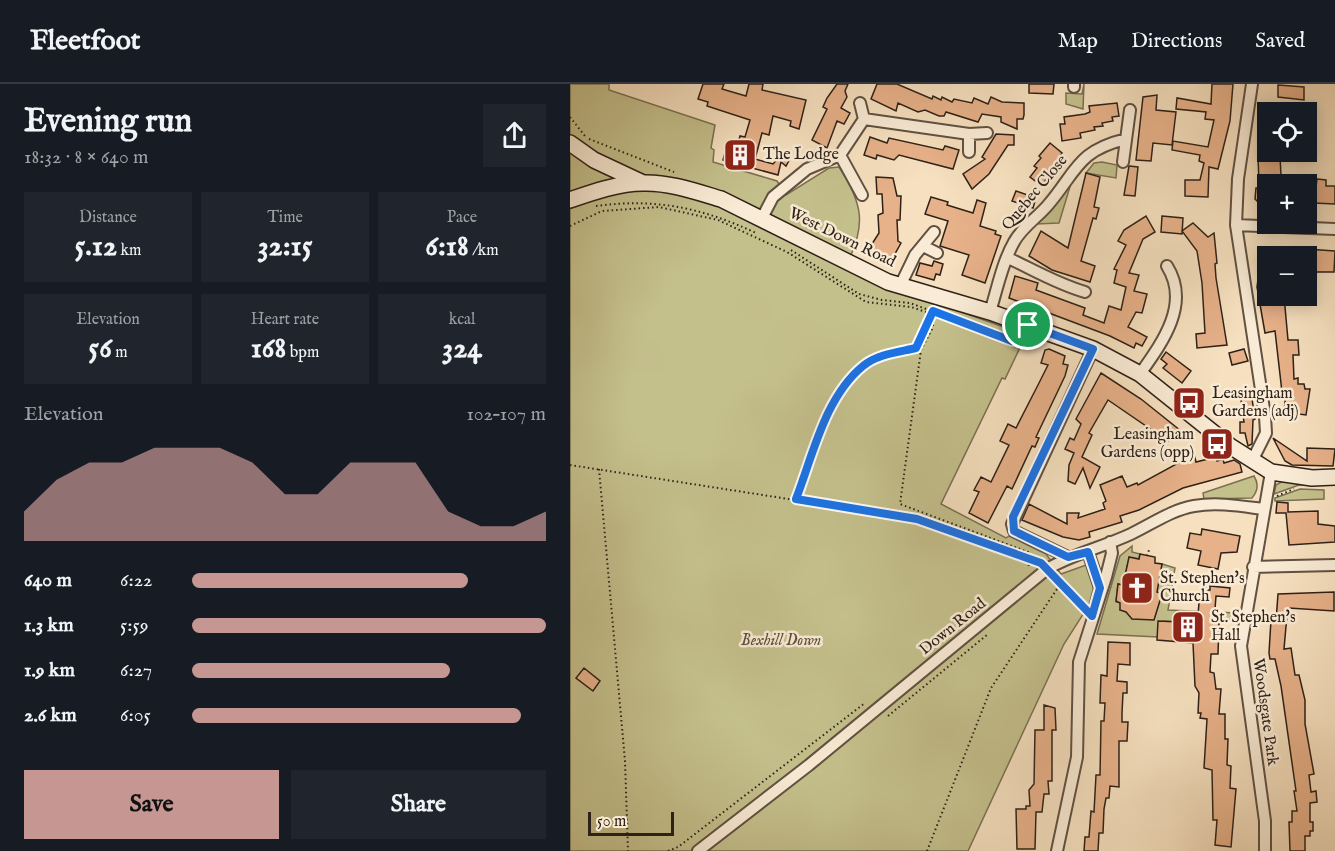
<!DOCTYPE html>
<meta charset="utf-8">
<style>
body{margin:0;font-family:"IM FELL English",serif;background:#20242c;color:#f1f3f6;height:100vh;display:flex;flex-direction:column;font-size:22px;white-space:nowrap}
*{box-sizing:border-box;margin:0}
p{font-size:20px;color:#9ea1a6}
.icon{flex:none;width:33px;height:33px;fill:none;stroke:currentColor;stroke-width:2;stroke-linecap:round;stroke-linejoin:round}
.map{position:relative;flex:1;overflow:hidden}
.sheet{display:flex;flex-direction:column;background:#171b24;width:570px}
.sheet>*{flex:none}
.controls{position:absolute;left:687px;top:18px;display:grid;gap:12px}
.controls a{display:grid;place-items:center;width:60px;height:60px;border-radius:0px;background:#171b24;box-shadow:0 3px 15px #0003;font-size:30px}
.scale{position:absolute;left:18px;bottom:15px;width:86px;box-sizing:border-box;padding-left:6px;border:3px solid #2e2118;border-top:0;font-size:16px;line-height:21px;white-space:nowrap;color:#2e2118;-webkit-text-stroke:4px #f9ebd5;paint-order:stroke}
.pin{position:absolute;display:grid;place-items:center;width:51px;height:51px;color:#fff;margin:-26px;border:3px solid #fff;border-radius:50%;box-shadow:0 2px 6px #0007}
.round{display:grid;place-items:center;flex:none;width:63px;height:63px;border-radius:0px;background:#20242c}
.headline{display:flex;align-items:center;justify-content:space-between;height:102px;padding:0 24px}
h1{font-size:33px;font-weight:700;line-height:45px}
.stats{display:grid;grid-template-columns:repeat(3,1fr);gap:9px;height:102px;padding:6px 24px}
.stats div{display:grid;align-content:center;border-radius:0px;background:#20242c;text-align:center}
.stats b{font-size:30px;font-weight:700}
.stats small{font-size:16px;font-weight:400}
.stats p{font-size:16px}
.chart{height:168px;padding:12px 24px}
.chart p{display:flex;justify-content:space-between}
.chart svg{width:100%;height:108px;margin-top:6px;fill:#c59692;opacity:.7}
.action{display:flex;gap:12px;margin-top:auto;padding:12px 24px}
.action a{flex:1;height:69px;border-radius:0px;background:#c59692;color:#111;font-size:24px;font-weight:700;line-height:69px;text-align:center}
.action a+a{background:#20242c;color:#f1f3f6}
ul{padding:0 24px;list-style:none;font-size:20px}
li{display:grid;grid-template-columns:96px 72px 1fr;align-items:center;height:45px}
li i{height:15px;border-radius:8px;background:#c59692}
header{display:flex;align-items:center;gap:36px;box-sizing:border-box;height:84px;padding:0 30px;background:#171b24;border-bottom:2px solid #363941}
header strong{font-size:28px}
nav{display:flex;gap:33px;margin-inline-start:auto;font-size:21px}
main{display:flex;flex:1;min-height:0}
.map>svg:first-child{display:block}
</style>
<header>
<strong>Fleetfoot</strong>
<nav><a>Map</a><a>Directions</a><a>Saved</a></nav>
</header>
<main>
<section class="sheet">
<div class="headline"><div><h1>Evening run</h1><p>18:32 · 8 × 640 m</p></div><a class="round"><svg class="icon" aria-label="share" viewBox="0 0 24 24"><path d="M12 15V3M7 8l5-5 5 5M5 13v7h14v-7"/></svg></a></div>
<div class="stats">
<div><p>Distance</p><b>5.12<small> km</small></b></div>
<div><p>Time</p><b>32:15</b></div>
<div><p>Pace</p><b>6:18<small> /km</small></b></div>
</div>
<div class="stats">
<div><p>Elevation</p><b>56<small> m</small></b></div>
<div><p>Heart rate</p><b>168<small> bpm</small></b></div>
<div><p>kcal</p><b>324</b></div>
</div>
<div class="chart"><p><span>Elevation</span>102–107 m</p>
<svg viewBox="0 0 160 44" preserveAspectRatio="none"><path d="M0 44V32L10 19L20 12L30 12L40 6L50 6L60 6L70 12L80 25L90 25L100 12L110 12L120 12L130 32L140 38L150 38L160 32V44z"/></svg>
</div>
<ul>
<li><b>640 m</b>6:22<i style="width:78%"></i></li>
<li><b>1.3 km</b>5:59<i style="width:100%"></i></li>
<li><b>1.9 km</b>6:27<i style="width:73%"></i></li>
<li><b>2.6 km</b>6:05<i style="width:93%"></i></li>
</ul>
<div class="action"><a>Save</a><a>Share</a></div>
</section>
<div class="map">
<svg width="765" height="767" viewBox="0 0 765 767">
<rect width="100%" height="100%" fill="#f6e0bf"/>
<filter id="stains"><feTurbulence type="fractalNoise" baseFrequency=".00333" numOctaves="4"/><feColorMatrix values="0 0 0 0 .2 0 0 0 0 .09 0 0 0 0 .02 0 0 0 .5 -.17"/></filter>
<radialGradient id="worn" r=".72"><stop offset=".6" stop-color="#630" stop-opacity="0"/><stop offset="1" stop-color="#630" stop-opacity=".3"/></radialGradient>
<path fill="#c4c08c" stroke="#797052" stroke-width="1.5" d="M0,0H39V6L145,41L141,64L144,66L143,78L207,97L216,111L259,84L269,83C294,121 296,142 276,182L307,198L456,251L435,295L432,294L371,420L436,454L439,452L476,470L491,490L519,480L524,502L519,521L494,560L398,767H0Z
M514,0L513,25L496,20V9L512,10Z
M532,78L547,81L546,94L516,89L524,79Z
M502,96L489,139L467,140Z
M684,392C689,400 688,407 682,414L634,415L633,409Z
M713,397L765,398V401H729L704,410L706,401Z
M730,405L754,406V415L705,417V414Z
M562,462V468L570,470L569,474L557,482L555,502L548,500L546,518L552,519L550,526L558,527L562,535H584L592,510L585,508L592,480L605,484L598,526L666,529L665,536H649V539L593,537L588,553L527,550L550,472Z"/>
<path fill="#e7b189" stroke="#2e2118" stroke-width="1.5" d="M133,0H154L152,5L176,12L179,0H193L192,6L236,16L229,45L220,42L221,37L203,32L199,51L192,49L185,75L203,80L215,67L221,73L216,82L211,78L208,91L153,76L156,65L166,68L170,52L175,53L180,36L137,22L138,18L128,15Z
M267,0H278L275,7L277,13L271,24L280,29L274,40L267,37L257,64L242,56L257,25L253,23L257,14Z
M307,0H327L362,15L363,12L371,16L372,13L382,18L384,15L402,19L404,14L418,20L421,13L432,18L454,19V31L453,35H447V45L431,38V33L412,30L408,38L376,28L374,32H369L355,26L348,28L328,19L326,27L301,15Z
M459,0H484L483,10L459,9Z
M642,0H663L660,37L648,85L639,83L638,113L615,112V96H630L634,79L629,77L630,71L602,66L603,57L638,63L644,36L635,35L636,28L606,25L607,14L641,20Z
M708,1L734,3V16L708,13Z
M587,11L586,26L606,28L602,61L583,59L581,77L566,76L573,13Z
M547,19L549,32L542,33L543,37L532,39L533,42L524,43L525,46L510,49L511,54L492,57L490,40H495L494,33L515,30L520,28L519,22Z
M426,50L444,51V61H438L419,90L402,105L393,90L415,75L412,73Z
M300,53L317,59L319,54L373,66L375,62L389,66L383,85L329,71L324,76L307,71L306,75L294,71Z
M480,59L492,69L472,102L460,93L467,84L464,82L471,74L469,72Z
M688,72H710L711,92H699V99H689Z
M559,82L568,83L565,112L554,111Z
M516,89L530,93L524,123L529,124L526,135L523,134L511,177L525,182L520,198L482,186L459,172L471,147L498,164Z
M306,93L323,94L327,112H331L330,136H327L328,157L331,159L321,177L300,163L309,149L308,131L313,129L312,110H307Z
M747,95L756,96V102H765V120L744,119Z
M686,104L698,105V128L685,115Z
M446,107L466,114L463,124L442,117Z
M361,113L378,118L377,121L403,129L407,116L416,119L410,142L426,147L425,150L431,152L415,199L392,191L399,171L370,162L378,137L355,130Z
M576,132L585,148L573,155L559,189L569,191L564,207L577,210L572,229L566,228L558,243L577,253L572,262L566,259L564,264L540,252L439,214L445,192L468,199L466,206L515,224L513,231L534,239L539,222L551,226L556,203L544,199L547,186L544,185L556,161L548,157L554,146Z
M592,132L613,134L612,150L591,148Z
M623,139L638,153L644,149L647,179L645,180L646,194L657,261L627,264L626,250L635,249L632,199L627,167L612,147Z
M736,165L765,167L764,188H740V181H736Z
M364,177L373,180L370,191L366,190L364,196L346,191L350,179L362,182Z
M689,188L698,189V212H714L718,256H728L729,271H723L724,295L728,294V300H734L735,305H740L736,331L714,328L716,308H712L705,247L695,249L687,203Z
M479,265L495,272L493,280L498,281L495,292L466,353L469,354L465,363L462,362L442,405L437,402L418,439L399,429L409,408L404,406L411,393L421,398L439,361L430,357L438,340L446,344L469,299L478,281L471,279L475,266Z
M674,265L678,277L662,281L659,269Z
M596,268L621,287L612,299L593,284L597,280L591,275Z
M531,289L571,315L611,347L598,357L538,316L519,349L522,351L512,373L530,383L520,404L513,384L505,400L498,397L499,381L504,369L495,365L500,354L504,356L511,340L506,335Z
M681,308L685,335L683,336L682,360L678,362L675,349H670V338H674L670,309Z
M703,354L737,377V364L765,365L763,382L722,381L715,377Z
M623,366L626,378L646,373L647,377L653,375L654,379L664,376L670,380L672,388L613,404L569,426L550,432L552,438L519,448L520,453L509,456L493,453L452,436L459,420L497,440V429H509L508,434L535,425L533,419L536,417L530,401L552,392L557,403L567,399L568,401L614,376L612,369Z
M707,418L718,419V428L748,427V440L765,442V458L719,461L716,429H706Z
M632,445L670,452L667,468L651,469L648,485L628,481L631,467L617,464L620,449L631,451Z
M570,470L585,473V479L592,480L587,508L592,510L584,536L562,535L556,528L550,526V519L546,517L548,500L553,501L559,473L569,475Z
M640,502L660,504L659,513L646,512L644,538L649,539L648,570H641L640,588L644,589L646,605H651L649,630H655V655H658L657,681L661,682L660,704L666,705L661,763L645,761L647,736H643L642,686L634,684L637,635L630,634L631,629H628L629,609L625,602L623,559L587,556L588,537L608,538L609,530L628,531L630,506H640Z
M764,508V527L719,524L717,531L714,565L721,564L725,591H729L735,616V640L744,690L739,691L741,708L746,707L747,718L740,719V738H743V747H740V752H735V767H720L719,738H722V727H727L724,707H726L711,602L705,575H700L699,569L701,536L706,537L708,510Z
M538,558L560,559V581L548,580L547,597L557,598V609H553L552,629V638H558L557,657H549V703L540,702L539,714H536L534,725L533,749H529L528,767H514L515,753H519L521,727L524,728L526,691H530L531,637H534L535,619H530L531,591L537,592Z
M14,584L30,597L23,607L6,594Z
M474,621L485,624L486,646H482V697H478L479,710H474L472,728H466L465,765H447L446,725H456V722H460L459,706L464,700L465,646H474Z"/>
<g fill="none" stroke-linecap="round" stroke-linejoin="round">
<g stroke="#605142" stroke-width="14">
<path id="street" d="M504,0V3
M294,35L399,50L417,49
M399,68V50
M270,71L292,111
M553,78L560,26
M192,134L203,113L237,85L270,71L294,35L290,19
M666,141L765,145
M353,162L367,169
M438,174C464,186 487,200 515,208
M330,202L345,171L364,148
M420,228C427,206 432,179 444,158C452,143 467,134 478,121C507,87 507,67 556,55
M570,290C592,259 621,220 597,182
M682,377L696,349L695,332L666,141L668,95L682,0
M518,468L530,504
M498,473L444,447L442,440L523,265
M683,483L765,481
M128,767L239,681L477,485C503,470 533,463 561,450C582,440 601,426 624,422C647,418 670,422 693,425
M487,767L507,673L509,578L536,493L542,469L540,458
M695,767V737L671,562L701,388"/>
</g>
<g stroke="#2e2118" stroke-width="18">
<path id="secondary" d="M0,59L24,76L73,99
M0,116C23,108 49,99 73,99C99,98 127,108 151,115L318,198L420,228L523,265L570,290L660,362L701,388L742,394L765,393"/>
</g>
<path stroke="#2e2118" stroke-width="2" stroke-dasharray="1.5 3" stroke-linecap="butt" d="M0,33L15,52
M19,55L104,88
M26,122C87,114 132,124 186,149
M0,142L32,127L89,123L148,136L217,168L296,218L341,223L362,230L363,243L351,266L330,420L458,468L459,485
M221,166L289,210L312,216L340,219L442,257L447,251
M0,381L347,435L468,479
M29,385L55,677L58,767
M707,412L724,405
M226,414C243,370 256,312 293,282C308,270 329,268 346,264L361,233
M577,472L579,466
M483,492L515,525
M651,549L663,550
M318,632L418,550
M98,767L108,763L295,619
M357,767L421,604L491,499"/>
<use href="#street" stroke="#f9ebd5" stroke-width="10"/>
<use href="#secondary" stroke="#f9ebd5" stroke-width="15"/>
</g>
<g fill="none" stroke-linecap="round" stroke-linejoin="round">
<g stroke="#fff" stroke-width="12">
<path id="route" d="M363,227L442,257L458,241L523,265L443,433L444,447L498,473L518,468L530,504L522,532L471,479L347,435L226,415C243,371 255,313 293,282C307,270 329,268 346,264Z"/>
</g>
<use href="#route" stroke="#1a73e8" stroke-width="8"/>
</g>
<defs>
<g id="building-square" transform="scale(1.725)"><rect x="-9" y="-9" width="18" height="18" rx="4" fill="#8f2418" stroke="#f9ebd5"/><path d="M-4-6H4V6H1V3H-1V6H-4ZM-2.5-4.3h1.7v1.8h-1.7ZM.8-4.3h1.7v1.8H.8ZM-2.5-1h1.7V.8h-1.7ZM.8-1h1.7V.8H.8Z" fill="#fff"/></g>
<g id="bus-square" transform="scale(1.725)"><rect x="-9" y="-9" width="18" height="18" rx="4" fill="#8f2418" stroke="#f9ebd5"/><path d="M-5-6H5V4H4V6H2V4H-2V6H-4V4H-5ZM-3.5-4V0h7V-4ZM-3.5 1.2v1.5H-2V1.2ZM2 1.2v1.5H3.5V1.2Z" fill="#fff"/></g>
<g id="church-square" transform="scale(1.725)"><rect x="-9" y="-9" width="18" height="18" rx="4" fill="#8f2418" stroke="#f9ebd5"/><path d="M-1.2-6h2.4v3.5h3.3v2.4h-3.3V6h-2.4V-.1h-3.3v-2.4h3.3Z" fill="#fff"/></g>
</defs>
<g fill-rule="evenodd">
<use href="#building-square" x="170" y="71"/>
<use href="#bus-square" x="619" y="319"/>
<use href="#bus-square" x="647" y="360"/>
<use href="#church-square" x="567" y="504"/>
<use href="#building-square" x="618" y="543"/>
</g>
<g text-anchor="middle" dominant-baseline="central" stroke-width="5" stroke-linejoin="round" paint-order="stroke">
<g font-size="16" fill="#2e2118" stroke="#f9ebd5" text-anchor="start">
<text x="193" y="71">The Lodge</text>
<text x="642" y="310">Leasingham<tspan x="642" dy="18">Gardens (adj)</tspan></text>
<text x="624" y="351" text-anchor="end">Leasingham<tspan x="624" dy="18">Gardens (opp)</tspan></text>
<text x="590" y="495">St. Stephen's<tspan x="590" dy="18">Church</tspan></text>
<text x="641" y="534">St. Stephen's<tspan x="641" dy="18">Hall</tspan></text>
</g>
<g font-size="16" fill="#2e2118" stroke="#f9ebd5">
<text transform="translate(465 109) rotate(-50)">Quebec Close</text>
<text transform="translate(272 154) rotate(26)">West Down Road</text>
<text transform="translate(383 543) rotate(-39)">Down Road</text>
<text transform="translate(695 628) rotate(82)">Woodsgate Park</text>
</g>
<g font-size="16" font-style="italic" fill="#5b513b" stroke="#f9ebd5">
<text x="211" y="557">Bexhill Down</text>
</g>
</g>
<rect width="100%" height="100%" filter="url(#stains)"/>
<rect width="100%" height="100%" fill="url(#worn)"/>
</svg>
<div class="controls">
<a><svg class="icon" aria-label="locate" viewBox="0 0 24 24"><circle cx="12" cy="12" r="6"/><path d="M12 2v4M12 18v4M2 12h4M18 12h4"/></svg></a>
<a>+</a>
<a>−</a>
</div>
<div class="scale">50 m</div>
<div class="pin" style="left:458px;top:241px;background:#1e9e55"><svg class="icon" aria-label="arrive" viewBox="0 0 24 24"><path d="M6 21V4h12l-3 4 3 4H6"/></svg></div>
</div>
</main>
